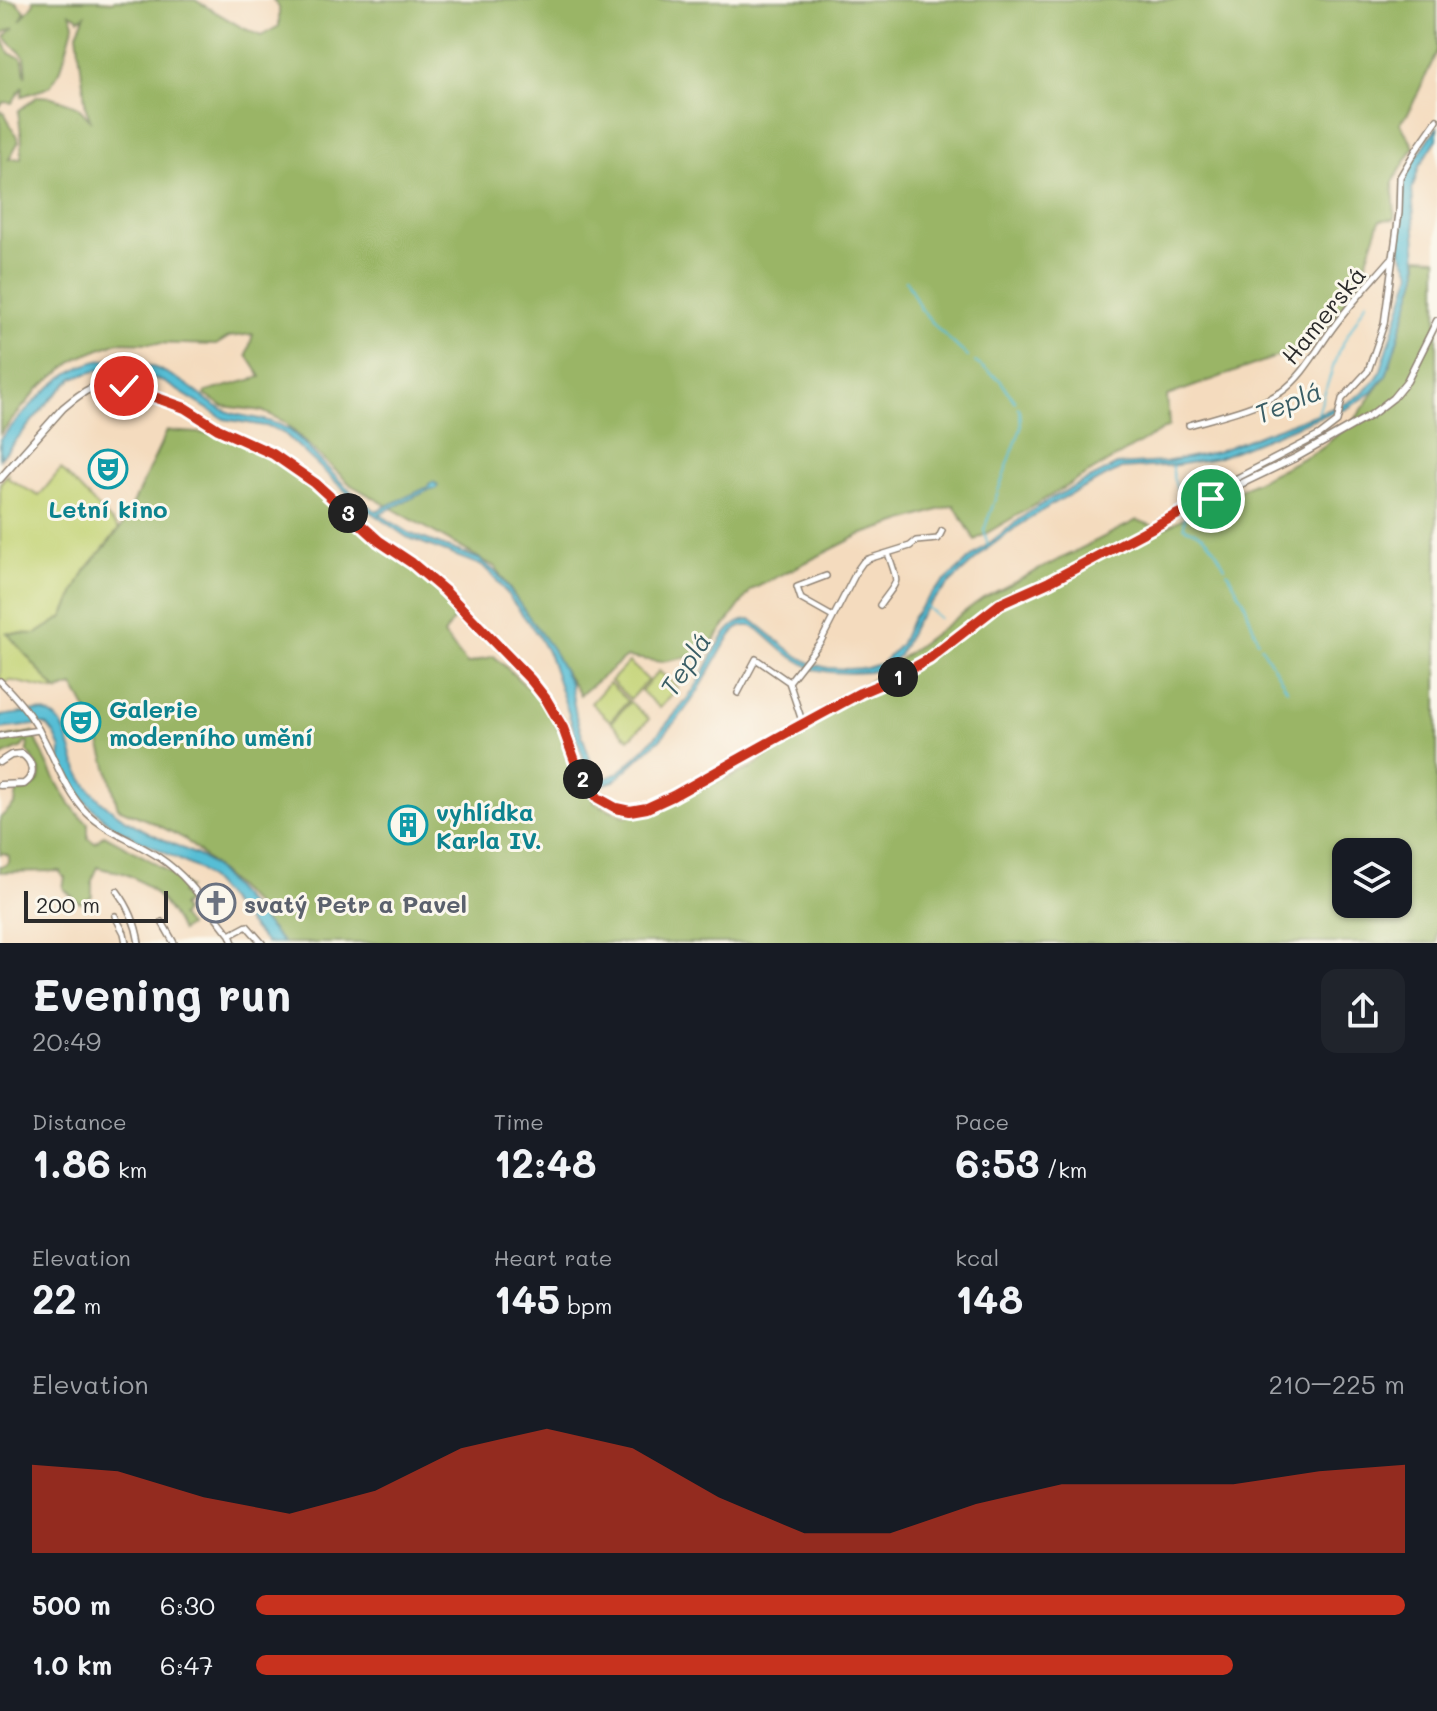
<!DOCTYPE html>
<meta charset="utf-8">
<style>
body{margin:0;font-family:Mali,sans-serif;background:#20242c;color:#f1f3f6;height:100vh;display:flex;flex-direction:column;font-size:30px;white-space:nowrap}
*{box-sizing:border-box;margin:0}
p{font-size:26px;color:#9ea1a6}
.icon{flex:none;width:44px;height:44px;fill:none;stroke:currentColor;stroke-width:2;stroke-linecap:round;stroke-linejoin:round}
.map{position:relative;height:943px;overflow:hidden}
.details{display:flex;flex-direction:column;background:#171b24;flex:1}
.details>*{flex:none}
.fabs{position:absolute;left:1332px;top:838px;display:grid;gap:16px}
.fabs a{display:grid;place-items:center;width:80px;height:80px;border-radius:16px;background:#171b24;box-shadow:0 2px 6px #0004;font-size:40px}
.scale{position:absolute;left:24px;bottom:20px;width:144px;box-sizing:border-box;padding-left:8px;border:4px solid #2b2b2b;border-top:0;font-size:22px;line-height:28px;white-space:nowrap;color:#2b2b2b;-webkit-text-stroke:6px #fbf7ec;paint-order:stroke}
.pin{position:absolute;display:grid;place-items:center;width:68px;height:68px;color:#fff;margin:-34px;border:4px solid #fff;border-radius:50%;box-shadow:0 2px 8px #0007}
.km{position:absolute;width:40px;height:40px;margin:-20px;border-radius:50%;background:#222;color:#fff;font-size:22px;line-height:40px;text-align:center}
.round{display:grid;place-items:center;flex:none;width:84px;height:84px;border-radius:16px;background:#20242c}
.summary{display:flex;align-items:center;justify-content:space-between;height:136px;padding:0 32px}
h1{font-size:44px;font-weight:800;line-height:60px}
.figures{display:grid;grid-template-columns:repeat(3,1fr);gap:12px;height:136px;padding:8px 32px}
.figures div{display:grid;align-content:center}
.figures b{font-size:40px;font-weight:800}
.figures small{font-size:22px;font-weight:400}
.figures p{font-size:22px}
.chart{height:224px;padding:16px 32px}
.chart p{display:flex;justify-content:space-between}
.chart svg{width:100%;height:144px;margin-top:8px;fill:#c8321e;opacity:.7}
ul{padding:0 32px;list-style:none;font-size:26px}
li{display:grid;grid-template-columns:128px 96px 1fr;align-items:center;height:60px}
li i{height:20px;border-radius:10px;background:#c8321e}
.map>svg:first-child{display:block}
</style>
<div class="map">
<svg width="1437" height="943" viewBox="0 0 1437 943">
<rect width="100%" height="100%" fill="#fbf7ec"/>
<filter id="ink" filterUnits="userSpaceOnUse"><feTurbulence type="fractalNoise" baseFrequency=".0125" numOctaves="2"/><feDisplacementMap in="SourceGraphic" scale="16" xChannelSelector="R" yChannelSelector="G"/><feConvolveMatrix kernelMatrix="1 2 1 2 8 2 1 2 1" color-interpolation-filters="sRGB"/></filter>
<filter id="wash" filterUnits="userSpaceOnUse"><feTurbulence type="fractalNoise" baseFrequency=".006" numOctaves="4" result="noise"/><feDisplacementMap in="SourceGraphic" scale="32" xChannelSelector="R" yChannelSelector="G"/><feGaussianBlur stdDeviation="1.8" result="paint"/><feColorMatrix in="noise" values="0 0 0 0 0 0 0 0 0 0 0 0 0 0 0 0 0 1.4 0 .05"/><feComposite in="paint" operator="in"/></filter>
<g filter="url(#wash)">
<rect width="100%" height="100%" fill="#f4dbbe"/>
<path fill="#c3d375" stroke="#777f50" stroke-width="2" d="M61,469L119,529L85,571L63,617L36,634L8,633L57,691L9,680L0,687V483L8,474L9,479L39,496Z
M629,662L648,680L630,699L611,681Z
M659,671L678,688L660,708L641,691Z
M609,683L628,701L610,721L591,703Z
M630,702L649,719L629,739L611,722Z"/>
<path fill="#9ab566" stroke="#627048" stroke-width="2" fill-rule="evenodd" d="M0,0L16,2L25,12L20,21L34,3L33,0H99V1L112,2L115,0H195L243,28L261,36L279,26V8L273,0H1437V52L1409,112L1400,123L1414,147L1393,182L1395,219L1380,220L1365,266L1368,277L1315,343L1167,396L1169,426L975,540L954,505L860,535L751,590L704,654L662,662L626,657L580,695L495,567L351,485L283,421L262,411L223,406L205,395L206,392L261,377L247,355L253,334L229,337L216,345L118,342L78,358L38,389L0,434V111L4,112L19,141L9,159L21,158L22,140L18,111L38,96L52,97L77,106L91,121L86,109L77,33L85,15L79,19L77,16L70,13L74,23L61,69L51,85L44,89L22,96L23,86L12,103L4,102L0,106V40L2,38L10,54L20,57L23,61L25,77C30,50 18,55 5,37L14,27L0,35Z
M1418,257L1437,258V943H283L263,920L255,905L185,839L154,823L118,808C106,764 99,725 73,686L57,691L7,633L36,634L63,617L85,571L123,525L167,431L229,435L284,459L430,584L458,612L444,635L467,664L494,656L548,707L595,803L626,817L750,769L983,598L1137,520L1162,529L1321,449L1356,418L1386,376L1418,274ZM1346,852H1398V904H1346Z
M33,732C45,758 65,807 88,823V838L95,843L104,835C134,851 162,865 188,888L181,893L187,901L181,906L184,912L180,916L188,926L181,931C169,906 149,882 123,873C114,870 106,871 98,867L92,880V896L83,903L78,902L63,888L65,877L62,876L60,871L0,872V866H4L9,862V856L4,853L0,854V818L15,804L17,791C28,791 32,788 40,780L41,774L37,765L27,750L28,744L26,741L22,747L0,757V745L3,738Z"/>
<path fill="#57bed5" stroke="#417480" stroke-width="2" d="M1437,127V139L1419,167L1412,190L1418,274L1386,376L1373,392L1346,409L1318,417L1217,458L1177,465L1121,469L1059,500L1015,528L988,548L949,584L929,604L915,622L899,655L886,667L869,672L852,673L830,672L813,669L784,652L758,629L751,626H741L733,633L725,644L697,693L681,715L661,738L614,781L602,785L594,781L590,777L549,655L537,634L495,578L483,566L407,537L359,504L285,434L271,427L224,419L164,382L130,371L99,370L73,378L50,400L0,459V439C56,377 95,330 181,381C193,388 204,399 216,406C237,419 265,416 286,428C296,433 305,445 313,453C333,474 352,495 376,511L428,487L429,484L433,482L438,485L436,489H431L379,514L411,534L479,559L498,574L552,649L570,683L576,716L594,772C598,776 599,778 605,778C623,779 684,705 695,688C707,670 718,637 735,625C740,621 746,620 752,620L793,653L812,664L828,668L848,669L867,668L882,663L900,645L912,618L933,592L973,556L1028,513L1052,498L1117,465L1165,462L1216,452L1264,433L1347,403L1361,394L1374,382L1380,373L1412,272L1400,249L1404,182L1412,164Z
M37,711C72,713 68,757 83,780C110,821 160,836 202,858L214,867L283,943H266L211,881L198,869L124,832L110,824L87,803L68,780L60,762L61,749L55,735L48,726L43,724L0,729V716Z"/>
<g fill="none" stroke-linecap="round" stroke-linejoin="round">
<path stroke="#57bed5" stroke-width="2" d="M906,280L920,308L939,330L968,357
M975,362L1000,380L1015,402
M1318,413L1338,352L1367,301
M1173,466V477L1183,507
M1185,515L1184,527C1188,530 1193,530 1198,533C1210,538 1219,556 1225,567
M988,546L984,530L1021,428L1020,410L1018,407
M1227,572L1244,601L1258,641
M925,606L939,618
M1261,646L1287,689"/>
</g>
</g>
<g filter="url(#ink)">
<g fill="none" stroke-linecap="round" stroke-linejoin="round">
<g stroke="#908374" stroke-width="8">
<path id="minor" d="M1189,425C1219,416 1254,409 1281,392C1304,376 1318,347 1335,325C1352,302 1372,281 1391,259
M1211,499L1212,491L1320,435L1337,422L1342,399L1368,371L1384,324L1399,213L1400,177L1416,150L1437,120
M826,576L797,587L801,599L833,617
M880,605C900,577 899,587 888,553
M0,681C15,696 31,714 41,734C56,760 65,791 87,813C108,833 137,842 160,858C189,877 208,908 230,935L233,943
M738,693L756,659L789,682
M803,724L789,682L821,641L858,569L863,562L868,559L910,546L916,541L938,539L942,531
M0,736L39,730
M117,891C129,907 136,923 139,943
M115,916L124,933L126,943
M162,922L174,943
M230,935L247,926L262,943"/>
</g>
<g stroke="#908374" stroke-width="9">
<path id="tertiary" d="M0,479L63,408C83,391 97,380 124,386L185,408L233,437L273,454L315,483L376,538L432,579L471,617L546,699L560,720L576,765L590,789L606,803L621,810L630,811L647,808L673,796L777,738L860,693L893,679L929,659L1000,604L1049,582L1178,514L1295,458L1371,415L1393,398L1407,381L1437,321
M0,762L11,755L22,754C33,761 36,776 24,784L0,785"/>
</g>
<use href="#minor" stroke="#fff" stroke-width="5"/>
<use href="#tertiary" stroke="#fff" stroke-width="6"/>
</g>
</g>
<g fill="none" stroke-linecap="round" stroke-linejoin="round" filter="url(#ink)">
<g stroke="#fff" stroke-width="16">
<path id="route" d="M124,386L185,408L218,429L273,454L315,483L379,541L412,563L445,591L531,680L546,699L563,728L579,772L585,783L598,798L616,808L630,811L647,808L673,796L777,738L860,693L893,679L929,659L1000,604L1049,582L1178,514L1211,499"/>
</g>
<use href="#route" stroke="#c8321e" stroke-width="10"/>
</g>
<defs>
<g id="theatre-ring" transform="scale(2)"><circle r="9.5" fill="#fbf7ec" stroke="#0f9aa8" stroke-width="1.5"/><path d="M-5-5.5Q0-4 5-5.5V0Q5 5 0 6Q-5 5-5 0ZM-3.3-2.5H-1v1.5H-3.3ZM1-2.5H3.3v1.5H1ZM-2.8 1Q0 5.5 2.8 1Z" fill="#0f9aa8"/></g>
<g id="building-ring" transform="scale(2)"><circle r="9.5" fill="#fbf7ec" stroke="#0f9aa8" stroke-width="1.5"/><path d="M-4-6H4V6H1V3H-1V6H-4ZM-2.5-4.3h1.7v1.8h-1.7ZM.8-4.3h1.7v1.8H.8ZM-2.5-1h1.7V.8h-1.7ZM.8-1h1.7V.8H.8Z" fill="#0f9aa8"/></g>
<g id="church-ring" transform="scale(2)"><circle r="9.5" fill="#fbf7ec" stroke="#6b7280" stroke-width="1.5"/><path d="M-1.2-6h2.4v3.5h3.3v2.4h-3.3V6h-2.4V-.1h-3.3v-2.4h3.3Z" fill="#6b7280"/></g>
</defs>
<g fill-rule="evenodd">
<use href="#theatre-ring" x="108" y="469"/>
<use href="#theatre-ring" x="81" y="722"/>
<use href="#building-ring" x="408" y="825"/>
<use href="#church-ring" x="216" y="903"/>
</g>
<g text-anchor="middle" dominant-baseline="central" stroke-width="6" stroke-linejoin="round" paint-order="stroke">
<g font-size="24" fill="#2b2b2b" stroke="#fbf7ec">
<text transform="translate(1323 315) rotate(-51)">Hamerská</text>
</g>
<g font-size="24" font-weight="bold" fill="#0d838f" stroke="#fbf7ec" text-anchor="start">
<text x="108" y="508" text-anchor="middle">Letní kino</text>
<text x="109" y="708">Galerie<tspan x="109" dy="28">moderního umění</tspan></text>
<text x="436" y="811">vyhlídka<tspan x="436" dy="28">Karla IV.</tspan></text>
</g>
<g font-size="24" font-weight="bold" fill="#5b616d" stroke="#fbf7ec" text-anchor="start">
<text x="244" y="903">svatý Petr a Pavel</text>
</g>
<g font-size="26" font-style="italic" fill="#3a5e66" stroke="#fbf7ec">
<text transform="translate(1288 402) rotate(-22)">Teplá</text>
<text transform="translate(685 664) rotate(-57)">Teplá</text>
</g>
</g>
</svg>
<div class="fabs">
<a><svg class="icon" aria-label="layers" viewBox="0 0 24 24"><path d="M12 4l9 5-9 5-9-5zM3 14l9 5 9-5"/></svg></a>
</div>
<div class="scale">200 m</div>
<div class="pin" style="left:1211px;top:499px;background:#1e9e55"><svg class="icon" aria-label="arrive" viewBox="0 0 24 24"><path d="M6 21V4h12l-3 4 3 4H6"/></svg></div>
<div class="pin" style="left:124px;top:386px;background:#d93025"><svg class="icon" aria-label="check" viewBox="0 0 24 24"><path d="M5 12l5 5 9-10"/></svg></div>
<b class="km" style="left:898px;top:677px">1</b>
<b class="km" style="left:583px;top:779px">2</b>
<b class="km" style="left:348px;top:513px">3</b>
</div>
<section class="details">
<div class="summary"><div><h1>Evening run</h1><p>20:49</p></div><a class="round"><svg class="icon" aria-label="share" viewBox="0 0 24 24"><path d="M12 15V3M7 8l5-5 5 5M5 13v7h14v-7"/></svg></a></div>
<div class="figures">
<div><p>Distance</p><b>1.86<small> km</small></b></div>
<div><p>Time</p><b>12:48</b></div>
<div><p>Pace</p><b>6:53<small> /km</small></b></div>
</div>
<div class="figures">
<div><p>Elevation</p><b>22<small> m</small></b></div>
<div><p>Heart rate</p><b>145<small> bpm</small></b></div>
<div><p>kcal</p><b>148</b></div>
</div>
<div class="chart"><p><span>Elevation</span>210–225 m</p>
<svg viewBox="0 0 160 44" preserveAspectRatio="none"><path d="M0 44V17L10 19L20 27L30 32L40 25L50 12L60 6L70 12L80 27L90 38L100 38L110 29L120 23L130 23L140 23L150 19L160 17V44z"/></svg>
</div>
<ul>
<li><b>500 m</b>6:30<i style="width:100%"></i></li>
<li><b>1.0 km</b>6:47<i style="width:85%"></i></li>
</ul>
</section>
